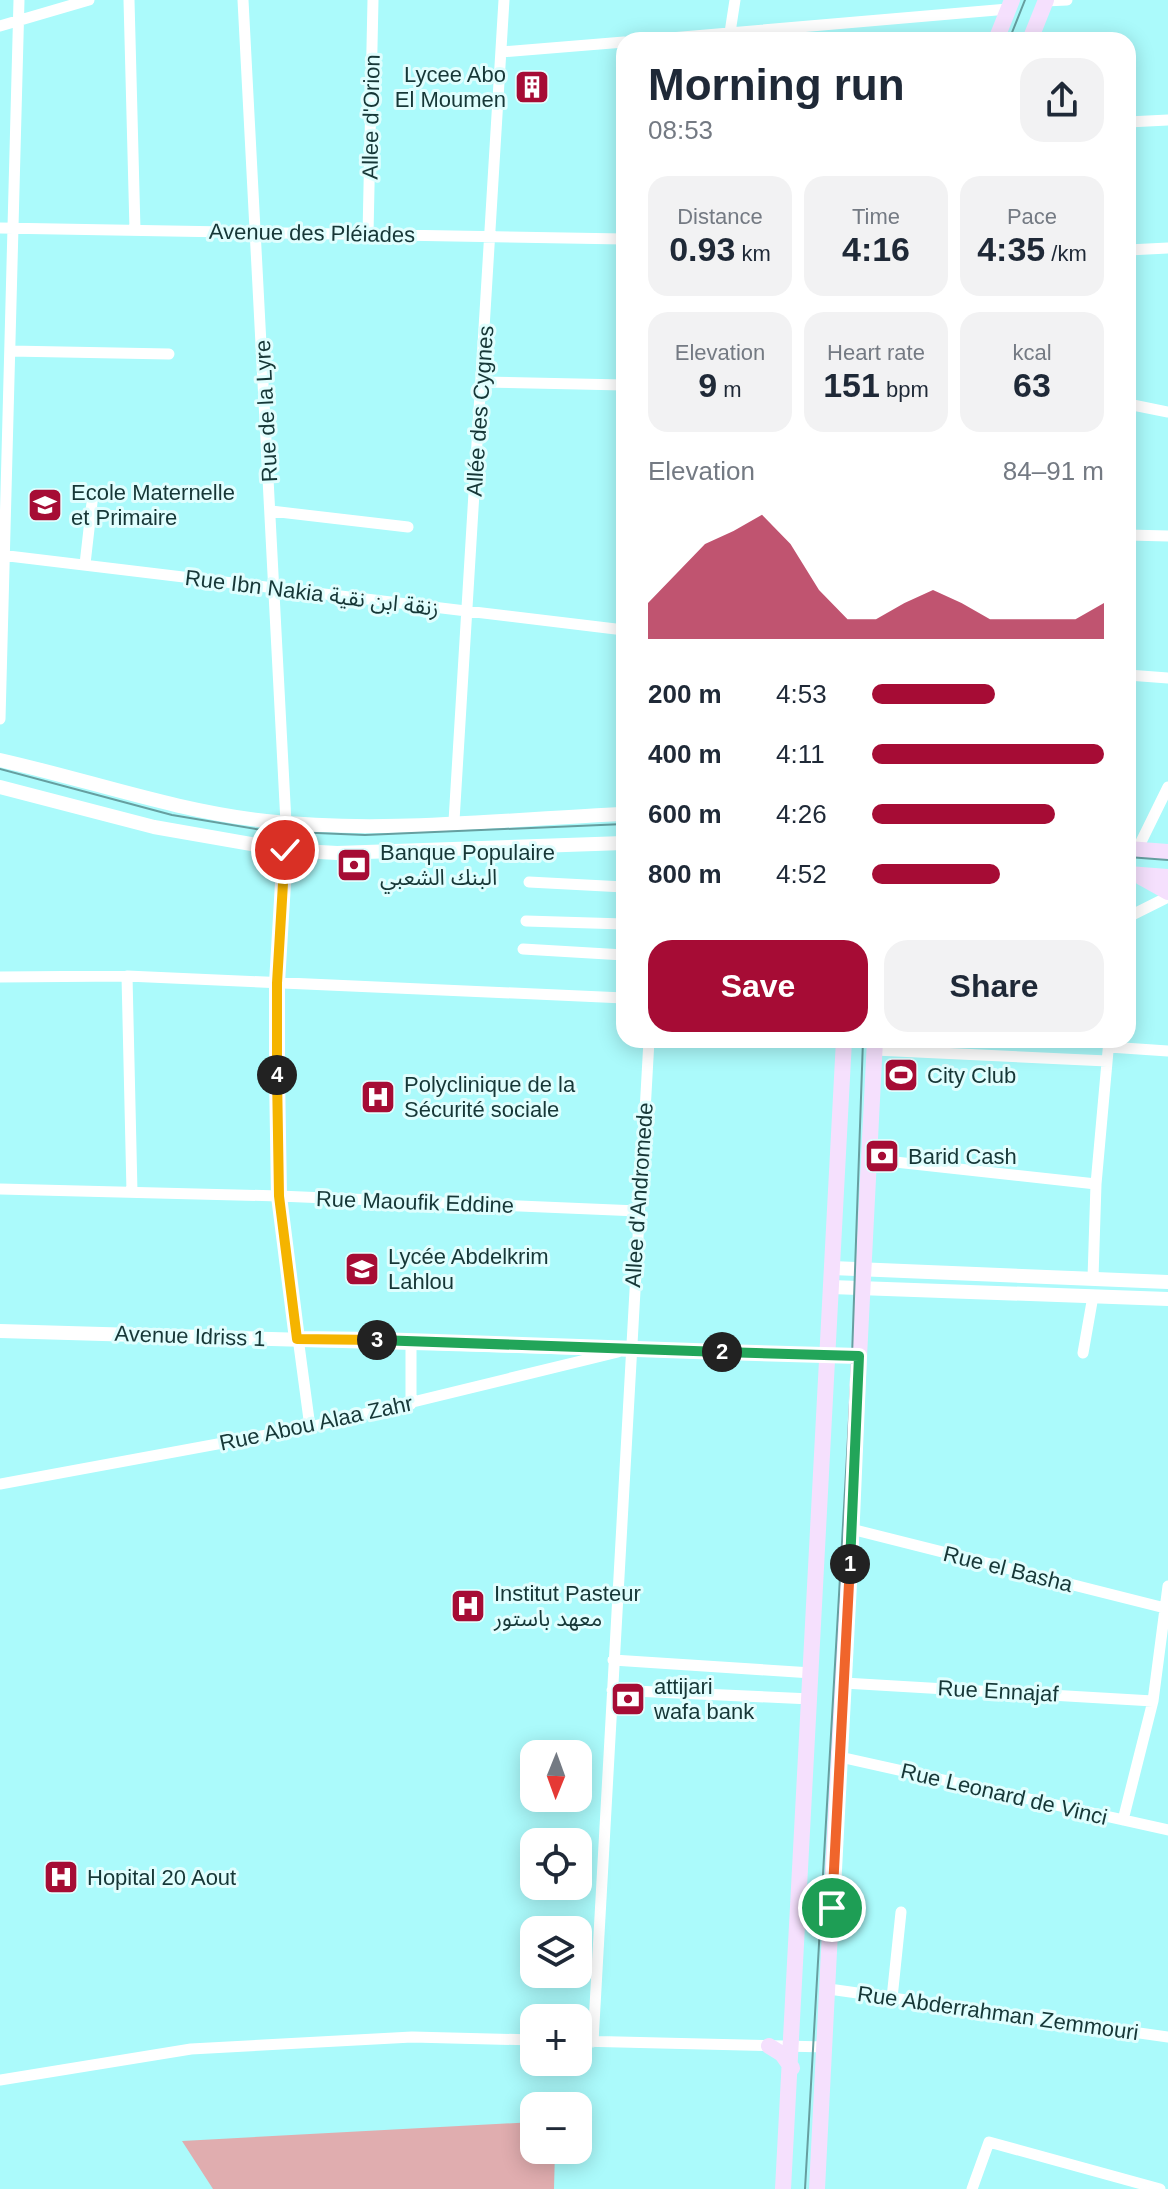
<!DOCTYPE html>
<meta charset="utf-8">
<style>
body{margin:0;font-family:Arial,"Noto Sans Arabic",sans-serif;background:#f2f2f3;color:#1f2937;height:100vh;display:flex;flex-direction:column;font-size:30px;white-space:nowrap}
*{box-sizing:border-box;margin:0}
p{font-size:26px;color:#747a83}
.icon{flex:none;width:44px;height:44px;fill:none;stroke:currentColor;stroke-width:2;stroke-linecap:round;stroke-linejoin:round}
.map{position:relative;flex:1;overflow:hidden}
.side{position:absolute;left:616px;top:32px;width:520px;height:1016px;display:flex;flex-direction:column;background:#fff;border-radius:24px;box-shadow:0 4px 20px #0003}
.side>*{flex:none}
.needle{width:52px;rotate:181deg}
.fabs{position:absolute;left:520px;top:1740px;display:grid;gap:16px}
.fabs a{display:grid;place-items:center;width:72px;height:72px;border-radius:16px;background:#fff;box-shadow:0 4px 20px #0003;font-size:40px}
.pin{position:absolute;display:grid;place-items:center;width:68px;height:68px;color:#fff;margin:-34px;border:4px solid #fff;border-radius:50%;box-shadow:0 2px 8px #0007}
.km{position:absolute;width:40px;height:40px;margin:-20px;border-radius:50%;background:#222;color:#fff;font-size:22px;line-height:40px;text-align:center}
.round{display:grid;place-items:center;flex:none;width:84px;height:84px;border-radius:24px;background:#f2f2f3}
.summary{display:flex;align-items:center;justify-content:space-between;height:136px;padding:0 32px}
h1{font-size:44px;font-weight:800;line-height:60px}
.figures{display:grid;grid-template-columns:repeat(3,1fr);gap:12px;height:136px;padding:8px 32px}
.figures div{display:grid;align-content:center;border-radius:20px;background:#f2f2f3;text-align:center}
.figures b{font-size:34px;font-weight:800}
.figures small{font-size:22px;font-weight:400}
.figures p{font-size:22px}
.chart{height:224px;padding:16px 32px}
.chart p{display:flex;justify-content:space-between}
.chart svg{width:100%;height:144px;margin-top:8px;fill:#a60c35;opacity:.7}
.primary-button{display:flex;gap:16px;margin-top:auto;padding:16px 32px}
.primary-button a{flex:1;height:92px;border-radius:24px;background:#a60c35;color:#fff;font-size:32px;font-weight:800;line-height:92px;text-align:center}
.primary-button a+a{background:#f2f2f3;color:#1f2937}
ul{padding:0 32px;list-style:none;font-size:26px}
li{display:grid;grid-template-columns:128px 96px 1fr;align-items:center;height:60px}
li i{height:20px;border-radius:10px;background:#a60c35}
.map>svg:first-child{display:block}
</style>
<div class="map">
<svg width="1168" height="2189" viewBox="0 0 1168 2189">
<rect width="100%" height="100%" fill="#abfafb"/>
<path fill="#e0adaf" d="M534,2122V2150H555L554,2189H213L182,2141Z"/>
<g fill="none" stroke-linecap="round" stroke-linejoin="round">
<path stroke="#fff" stroke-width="11" d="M129,0L135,230
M243,0L286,823
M1045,1L1067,0
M0,26L89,0
M729,39L735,0
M647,40L1008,9
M501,52L624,42
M1128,122L1168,120
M0,228L624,239
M368,234L373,0
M1128,250L1168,248
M10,351L169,354
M482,382L624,385
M1128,404L1168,412
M271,511L408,527
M1128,535L1168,536
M0,555L624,630
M85,564L93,494
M1128,675L1168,678
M0,719L19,0
M454,821L504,0
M285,850L277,983L279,1196L310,1427
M1137,850L1168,787
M529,882L624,887
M1128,917L1168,897
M526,921L624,924
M523,949L624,955
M127,976L132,1192
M0,977L127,976L624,998
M1109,1047L1168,1051
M875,1050L1107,1061
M868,1159L1096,1184
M0,1189L279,1196L638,1211
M1093,1278L1096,1184L1109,1040
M411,1341V1404
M1083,1353L1093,1296
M0,1484L310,1427L618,1352
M851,1529L1165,1608
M613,1660L812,1673
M844,1683L1153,1701
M612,1690L811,1699
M840,1757L1168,1830
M1123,1820L1153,1701L1168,1586
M829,1989L1168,2037
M892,1998L901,1912
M578,2041L826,2047
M593,2042L649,1040
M0,2080L191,2049L412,2037L534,2040
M972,2189L989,2142L1160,2189"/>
<path stroke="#fff" stroke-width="14" d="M0,760C89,780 175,811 266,821C384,834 506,819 624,814
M0,787L154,827L285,850L337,853L624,843
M832,1268L1168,1282
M831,1287L1168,1299
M0,1331L859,1356"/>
<path stroke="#f5e0fd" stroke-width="16" d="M996,40L1012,0
M1030,40L1046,0
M1128,849L1168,852
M1128,874L1168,877
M1141,877L1168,892
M769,2046L782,2054L792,2068
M783,2189L844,1040
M817,2189L875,1040"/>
<path stroke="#669fa0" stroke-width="2" d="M1009,40L1025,0
M0,769L172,815L268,831L365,835L624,824
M1128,857L1168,860
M805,2189L851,1385L863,1040"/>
</g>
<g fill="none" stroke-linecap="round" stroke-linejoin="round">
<g stroke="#fff" stroke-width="16">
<path id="split-1" d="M832,1908L850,1564"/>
</g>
<g stroke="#fff" stroke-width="16">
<path id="split-2" d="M722,1352L859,1356L850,1564"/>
</g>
<g stroke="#fff" stroke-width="16">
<path id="split-3" d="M377,1340L722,1352"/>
</g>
<g stroke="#fff" stroke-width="16">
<path id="split-4" d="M277,1075L279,1196L297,1339L377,1340"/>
</g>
<g stroke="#fff" stroke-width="16">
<path id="split-5" d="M277,1075V983L285,850"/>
</g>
<use href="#split-1" stroke="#f0652b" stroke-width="10"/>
<use href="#split-2" stroke="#22a559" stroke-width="10"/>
<use href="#split-3" stroke="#22a559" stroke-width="10"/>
<use href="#split-4" stroke="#f5b400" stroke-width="10"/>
<use href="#split-5" stroke="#f5b400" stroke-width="10"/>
</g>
<defs>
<g id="building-square" transform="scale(1.8)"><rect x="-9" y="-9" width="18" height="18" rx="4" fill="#a60c35" stroke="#e0fefe"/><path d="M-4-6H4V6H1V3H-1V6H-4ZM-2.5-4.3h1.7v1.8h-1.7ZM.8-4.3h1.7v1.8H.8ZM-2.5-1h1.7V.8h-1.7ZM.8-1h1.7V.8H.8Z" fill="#fff"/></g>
<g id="school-square" transform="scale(1.8)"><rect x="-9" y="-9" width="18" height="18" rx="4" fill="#a60c35" stroke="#e0fefe"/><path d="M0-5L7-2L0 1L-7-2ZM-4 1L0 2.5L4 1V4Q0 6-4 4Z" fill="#fff"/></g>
<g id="bank-square" transform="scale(1.8)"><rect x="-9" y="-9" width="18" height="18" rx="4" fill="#a60c35" stroke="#e0fefe"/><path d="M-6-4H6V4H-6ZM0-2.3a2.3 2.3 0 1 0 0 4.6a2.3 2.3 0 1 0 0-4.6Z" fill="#fff"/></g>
<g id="stadium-square" transform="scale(1.8)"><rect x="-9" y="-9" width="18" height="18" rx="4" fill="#a60c35" stroke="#e0fefe"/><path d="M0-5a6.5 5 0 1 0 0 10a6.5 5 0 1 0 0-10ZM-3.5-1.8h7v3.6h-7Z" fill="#fff"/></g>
<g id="hospital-square" transform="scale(1.8)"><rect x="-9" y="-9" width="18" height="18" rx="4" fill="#a60c35" stroke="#e0fefe"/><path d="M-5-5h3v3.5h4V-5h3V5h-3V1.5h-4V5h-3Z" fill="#fff"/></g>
</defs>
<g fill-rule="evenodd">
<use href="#building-square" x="532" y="87"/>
<use href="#school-square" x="45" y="505"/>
<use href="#bank-square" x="354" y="865"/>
<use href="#stadium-square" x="901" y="1075"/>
<use href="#hospital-square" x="378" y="1097"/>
<use href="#bank-square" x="882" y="1156"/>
<use href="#school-square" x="362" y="1269"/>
<use href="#hospital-square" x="468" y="1606"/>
<use href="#bank-square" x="628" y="1699"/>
<use href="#hospital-square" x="61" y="1877"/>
</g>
<g text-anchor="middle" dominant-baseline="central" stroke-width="6" stroke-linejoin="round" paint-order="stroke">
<g font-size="22" fill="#163737" stroke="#e0fefe" text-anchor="start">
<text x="506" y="74" text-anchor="end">Lycee Abo<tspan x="506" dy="25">El Moumen</tspan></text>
<text x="71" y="492">Ecole Maternelle<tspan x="71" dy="25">et Primaire</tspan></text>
<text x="380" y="852">Banque Populaire<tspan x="380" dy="25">البنك الشعبي</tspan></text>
<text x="927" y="1075">City Club</text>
<text x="404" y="1084">Polyclinique de la<tspan x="404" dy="25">Sécurité sociale</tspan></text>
<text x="908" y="1156">Barid Cash</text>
<text x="388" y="1256">Lycée Abdelkrim<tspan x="388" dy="25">Lahlou</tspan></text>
<text x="494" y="1593">Institut Pasteur<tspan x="494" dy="25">معهد باستور</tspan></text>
<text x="654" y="1686">attijari<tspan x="654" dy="25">wafa bank</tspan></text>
<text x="87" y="1877">Hopital 20 Aout</text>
</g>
<g font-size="22" fill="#163737" stroke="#e0fefe">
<text transform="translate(371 117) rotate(-89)">Allee d'Orion</text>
<text transform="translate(312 233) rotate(1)">Avenue des Pléiades</text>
<text transform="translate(266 411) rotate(-93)">Rue de la Lyre</text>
<text transform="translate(480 411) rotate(-86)">Allée des Cygnes</text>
<text transform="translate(312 593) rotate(7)">Rue Ibn Nakia زنقة ابن نقية</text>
<text transform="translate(639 1195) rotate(-86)">Allee d'Andromede</text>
<text transform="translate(415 1202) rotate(2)">Rue Maoufik Eddine</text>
<text transform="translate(190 1336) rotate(2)">Avenue Idriss 1</text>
<text transform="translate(316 1423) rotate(-12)">Rue Abou Alaa Zahr</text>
<text transform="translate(1008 1569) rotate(14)">Rue el Basha</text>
<text transform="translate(998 1691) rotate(3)">Rue Ennajaf</text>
<text transform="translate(1004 1794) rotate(13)">Rue Leonard de Vinci</text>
<text transform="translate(998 2013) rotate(8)">Rue Abderrahman Zemmouri</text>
</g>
</g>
</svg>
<div class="fabs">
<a><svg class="needle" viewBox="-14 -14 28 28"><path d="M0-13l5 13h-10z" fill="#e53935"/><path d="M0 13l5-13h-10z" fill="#747a83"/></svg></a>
<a><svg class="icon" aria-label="locate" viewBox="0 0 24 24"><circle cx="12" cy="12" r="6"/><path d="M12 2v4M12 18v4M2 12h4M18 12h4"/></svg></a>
<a><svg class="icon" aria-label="layers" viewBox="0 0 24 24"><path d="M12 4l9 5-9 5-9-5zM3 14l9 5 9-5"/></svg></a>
<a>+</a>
<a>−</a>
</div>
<div class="pin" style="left:832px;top:1908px;background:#1e9e55"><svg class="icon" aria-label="arrive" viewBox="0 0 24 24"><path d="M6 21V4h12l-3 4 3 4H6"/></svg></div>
<div class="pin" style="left:285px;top:850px;background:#d93025"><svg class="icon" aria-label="check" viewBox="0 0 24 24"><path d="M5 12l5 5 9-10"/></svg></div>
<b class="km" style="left:850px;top:1564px">1</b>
<b class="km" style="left:722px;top:1352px">2</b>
<b class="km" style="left:377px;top:1340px">3</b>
<b class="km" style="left:277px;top:1075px">4</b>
<section class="side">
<div class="summary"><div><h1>Morning run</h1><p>08:53</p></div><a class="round"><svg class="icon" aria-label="share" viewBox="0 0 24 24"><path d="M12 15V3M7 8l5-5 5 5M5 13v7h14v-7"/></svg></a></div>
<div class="figures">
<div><p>Distance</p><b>0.93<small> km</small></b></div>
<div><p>Time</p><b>4:16</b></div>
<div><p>Pace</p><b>4:35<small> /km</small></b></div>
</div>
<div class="figures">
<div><p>Elevation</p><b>9<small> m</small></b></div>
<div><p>Heart rate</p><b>151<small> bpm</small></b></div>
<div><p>kcal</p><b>63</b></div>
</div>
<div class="chart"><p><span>Elevation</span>84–91 m</p>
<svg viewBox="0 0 160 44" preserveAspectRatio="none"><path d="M0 44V33L10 24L20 15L30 11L40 6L50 15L60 29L70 38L80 38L90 33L100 29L110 33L120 38L130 38L140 38L150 38L160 33V44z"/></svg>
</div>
<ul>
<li><b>200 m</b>4:53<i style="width:53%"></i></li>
<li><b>400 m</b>4:11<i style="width:100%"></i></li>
<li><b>600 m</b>4:26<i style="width:79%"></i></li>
<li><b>800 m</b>4:52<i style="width:55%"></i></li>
</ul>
<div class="primary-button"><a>Save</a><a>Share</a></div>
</section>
</div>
